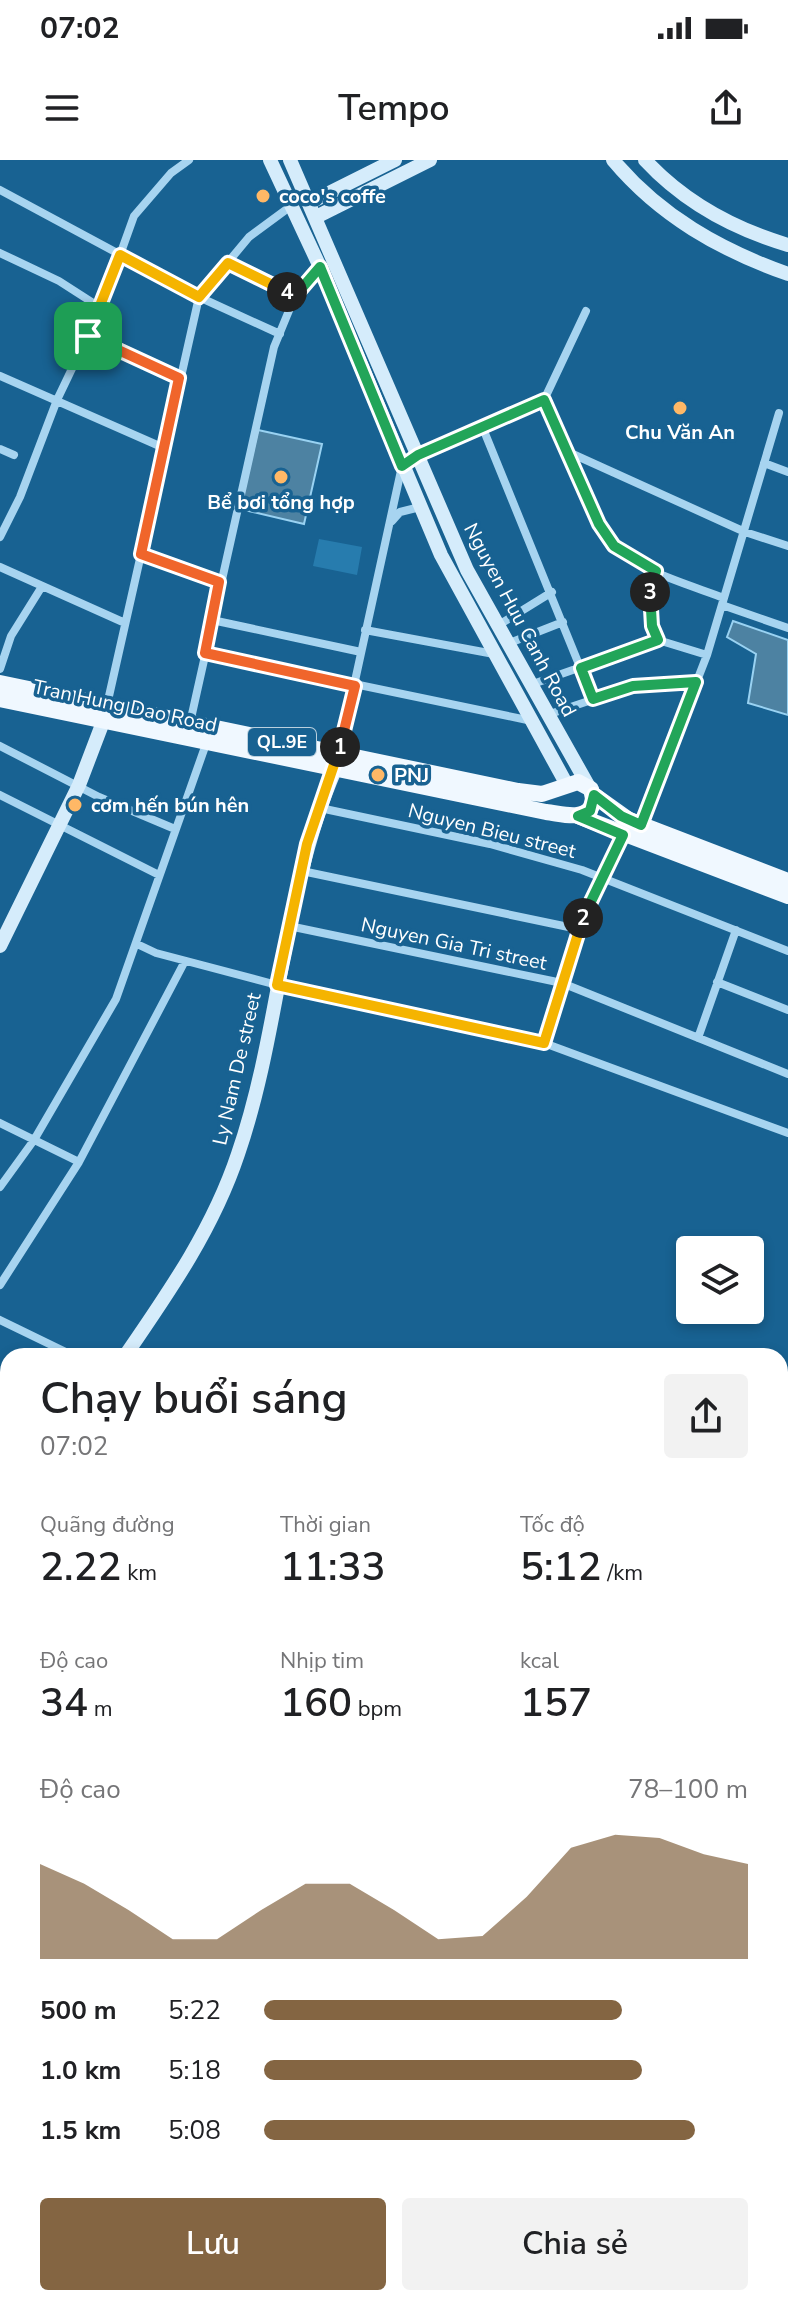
<!DOCTYPE html>
<html lang="vi">
<meta charset="utf-8">
<style>
body{margin:0;font-family:"Nunito Sans",sans-serif;background:#f2f2f2;color:#202124;height:100vh;display:flex;flex-direction:column;font-size:30px;white-space:nowrap}
*{box-sizing:border-box;margin:0}
p{font-size:26px;color:#757577}
.icon{flex:none;width:44px;height:44px;fill:none;stroke:currentColor;stroke-width:2;stroke-linecap:round;stroke-linejoin:round}
.map{position:relative;flex:1;overflow:hidden}
.panel{position:absolute;left:0px;top:1188px;width:788px;height:958px;display:flex;flex-direction:column;background:#fff;border-radius:24px 24px 0 0;box-shadow:0 4px 12px #0003}
.panel>*{flex:none}
.controls{position:absolute;left:676px;top:1076px;display:grid;gap:16px}
.controls a{display:grid;place-items:center;width:88px;height:88px;border-radius:8px;background:#fff;box-shadow:0 4px 12px #0003;font-size:40px}
.pin{position:absolute;display:grid;place-items:center;width:68px;height:68px;color:#fff;margin:-34px;border-radius:16px;box-shadow:0 4px 12px #0006}
.km{position:absolute;width:40px;height:40px;margin:-20px;border-radius:50%;background:#222;color:#fff;font-size:22px;line-height:40px;text-align:center}
.round{display:grid;place-items:center;flex:none;width:84px;height:84px;border-radius:8px;background:#f2f2f2}
.headline{display:flex;align-items:center;justify-content:space-between;height:136px;padding:0 40px}
h1{font-size:44px;font-weight:600;line-height:60px}
.figures{display:grid;grid-template-columns:repeat(3,1fr);gap:12px;height:136px;padding:8px 40px}
.figures div{display:grid;align-content:center}
.figures b{font-size:40px;font-weight:600}
.figures small{font-size:22px;font-weight:400}
.figures p{font-size:22px}
.chart{height:224px;padding:16px 40px}
.chart p{display:flex;justify-content:space-between}
.chart svg{width:100%;height:144px;margin-top:8px;fill:#846542;opacity:.7}
.button{display:flex;gap:16px;margin-top:auto;padding:16px 40px}
.button a{flex:1;height:92px;border-radius:8px;background:#846542;color:#fff;font-size:32px;font-weight:600;line-height:92px;text-align:center}
.button a+a{background:#f2f2f2;color:#202124}
ul{padding:0 40px;list-style:none;font-size:26px}
li{display:grid;grid-template-columns:128px 96px 1fr;align-items:center;height:60px}
li i{height:20px;border-radius:10px;background:#846542}
.status{display:flex;justify-content:space-between;align-items:center;height:56px;padding:0 40px;background:#fff;direction:ltr}
.status svg{height:22px;fill:currentColor}
header{display:flex;justify-content:space-between;align-items:center;height:104px;padding:0 40px;background:#fff;font-size:36px;font-weight:600}
.map>svg:first-child{display:block}
</style>
<div class="status"><b>07:02</b><svg viewBox="0 0 49 12"><path d="M0 12V9h3v3zM5 12V6h3v6zM10 12V3h3v9zM15 12V0h3v12zM26 1h20v11H26zM47 4h2v5h-2z"/></svg></div>
<header><svg class="icon" aria-label="menu" viewBox="0 0 24 24"><path d="M4 6h16M4 12h16M4 18h16"/></svg>Tempo<svg class="icon" aria-label="share" viewBox="0 0 24 24"><path d="M12 15V3M7 8l5-5 5 5M5 13v7h14v-7"/></svg></header>
<div class="map">
<svg width="788" height="2145" viewBox="0 0 788 2145">
<rect width="100%" height="100%" fill="#186292"/>
<path fill="#277cae" d="M319,379L362,387L357,415L313,406Z
M788,1370V1517L780,1522V1378Z
M788,1572V1833L780,1830V1577Z
M540,2138H643L644,2145H544Z"/>
<path fill="#4d82a2" stroke="#99d2f2" stroke-width="2" d="M258,270L322,284L304,364L240,349Z
M733,461L788,480V555L748,543L756,494L727,477Z
M788,1517V1572L780,1577V1522Z
M643,2138H711L710,2145H644Z"/>
<g fill="none" stroke-linecap="round" stroke-linejoin="round">
<path stroke="#a7d4f0" stroke-width="8" d="M0,30L199,137L280,174
M0,93L59,121L101,148
M228,103L295,136
M88,176L179,218
M0,216L164,288
M544,240C560,279 586,355 613,385C635,410 693,426 724,438
M544,240L586,151
M482,266L593,539
M0,289L14,295
M566,291L745,372L788,386
M418,295L544,240
M764,303L788,312
M392,361L400,352L420,347
M0,377L20,337L57,240L101,148L134,56L171,13L189,0
M141,394L219,422
M0,407L125,463
M656,411L649,442L658,480
M722,445L788,468
M212,460L361,492
M497,466L552,432
M365,470L494,494
M507,484L563,462
M205,493L532,561
M0,509L11,476L41,428
M530,525L658,480L707,495
M107,545L199,137L249,77L291,46
M547,555L633,526L696,522
M190,563L274,187L295,136L320,107
M0,586L99,637L175,669
M339,594L402,306
M0,635L159,715
M320,648L490,684L582,710L788,791
M641,665L707,495L779,253
M302,711L578,769
M289,766L562,823L788,914
M137,784L156,793L277,825L544,883L788,973
M717,822L788,850
M698,878L736,770
M544,883L578,769L623,675
M0,963L79,1002
M0,1027L34,980L116,839L206,584
M0,1125L79,1002L185,801
M0,1160L74,1196
M0,1286L8,1291
M780,1364L788,1356
M780,1597L788,1592
M780,1822L788,1825
M392,2138L412,2145
M454,2138L474,2145
M196,2145L200,2138"/>
<path stroke="#d5ecfb" stroke-width="14" d="M270,0L320,107L441,395L567,625
M290,0L467,410L589,627
M613,0C660,56 720,90 788,114
M645,0C684,42 734,69 788,85
M309,43L395,0
M316,57L430,0
M0,786L79,625L103,562
M125,1196C169,1132 213,1069 238,994C281,869 282,733 335,610
M0,1382L8,1369
M0,1602L8,1604
M780,1840L788,1843
M527,2145V2138"/>
<path stroke="#f0f8ff" stroke-width="16" d="M0,523L518,631L542,634L578,622L591,629L594,643C584,662 564,654 546,652L0,539
M594,635L629,660L788,721
M578,656L788,736"/>
</g>
<g fill="none" stroke-linecap="round" stroke-linejoin="round">
<g stroke="#fff" stroke-width="16">
<path id="split-1" d="M88,176L179,218L141,394L219,422L205,493L355,526L340,587"/>
</g>
<g stroke="#fff" stroke-width="16">
<path id="split-2" d="M340,587L307,684L277,825L544,883L583,758"/>
</g>
<g stroke="#fff" stroke-width="16">
<path id="split-3" d="M583,758L623,675L578,656L590,651L594,635L621,656L641,665L696,522L633,526L593,539L581,508L658,480L652,466L650,432"/>
</g>
<g stroke="#fff" stroke-width="16">
<path id="split-4" d="M287,132L295,136L320,107L402,306L418,295L544,240L599,364L614,386L656,411L650,432"/>
</g>
<g stroke="#fff" stroke-width="16">
<path id="split-5" d="M88,176L120,95L199,137L228,103L287,132"/>
</g>
<use href="#split-1" stroke="#f0652b" stroke-width="10"/>
<use href="#split-2" stroke="#f5b400" stroke-width="10"/>
<use href="#split-3" stroke="#22a559" stroke-width="10"/>
<use href="#split-4" stroke="#22a559" stroke-width="10"/>
<use href="#split-5" stroke="#f5b400" stroke-width="10"/>
</g>
<g fill="#ffb866" stroke="#186292" stroke-width="3">
<circle cx="263" cy="36" r="8"/>
<circle cx="680" cy="248" r="8"/>
<circle cx="281" cy="317" r="8"/>
<circle cx="378" cy="615" r="8"/>
<circle cx="75" cy="645" r="8"/>
</g>
<g text-anchor="middle" dominant-baseline="central" stroke-width="7" stroke-linejoin="round" paint-order="stroke">
<rect fill="#186292" stroke="#bad0de" stroke-width="2" x="248" y="568" width="68" height="28" rx="6"/>
<g font-size="18" font-weight="bold" fill="#fff">
<text x="282" y="582">QL.9E</text>
</g>
<g font-size="20" font-weight="bold" fill="#fff" stroke="#186292" text-anchor="start">
<text x="279" y="36">coco's coffe</text>
<text x="680" y="272" text-anchor="middle">Chu Văn An</text>
<text x="281" y="342" text-anchor="middle">Bể bơi tổng hợp</text>
<text x="394" y="615">PNJ</text>
<text x="91" y="645">cơm hến bún hên</text>
</g>
<g font-size="20" fill="#fff" stroke="#186292">
<text transform="translate(520 460) rotate(62)">Nguyen Huu Canh Road</text>
<text transform="translate(125 546) rotate(12)">Tran Hung Dao Road</text>
<text transform="translate(492 671) rotate(14)">Nguyen Bieu street</text>
<text transform="translate(454 784) rotate(12)">Nguyen Gia Tri street</text>
<text transform="translate(237 909) rotate(-77)">Ly Nam De street</text>
</g>
</g>
</svg>
<div class="controls">
<a><svg class="icon" aria-label="layers" viewBox="0 0 24 24"><path d="M12 4l9 5-9 5-9-5zM3 14l9 5 9-5"/></svg></a>
</div>
<div class="pin" style="left:88px;top:176px;background:#1e9e55"><svg class="icon" aria-label="arrive" viewBox="0 0 24 24"><path d="M6 21V4h12l-3 4 3 4H6"/></svg></div>
<b class="km" style="left:340px;top:587px">1</b>
<b class="km" style="left:583px;top:758px">2</b>
<b class="km" style="left:650px;top:432px">3</b>
<b class="km" style="left:287px;top:132px">4</b>
<section class="panel">
<div class="headline"><div><h1>Chạy buổi sáng</h1><p>07:02</p></div><a class="round"><svg class="icon" aria-label="share" viewBox="0 0 24 24"><path d="M12 15V3M7 8l5-5 5 5M5 13v7h14v-7"/></svg></a></div>
<div class="figures">
<div><p>Quãng đường</p><b>2.22<small> km</small></b></div>
<div><p>Thời gian</p><b>11:33</b></div>
<div><p>Tốc độ</p><b>5:12<small> /km</small></b></div>
</div>
<div class="figures">
<div><p>Độ cao</p><b>34<small> m</small></b></div>
<div><p>Nhịp tim</p><b>160<small> bpm</small></b></div>
<div><p>kcal</p><b>157</b></div>
</div>
<div class="chart"><p><span>Độ cao</span>78–100 m</p>
<svg viewBox="0 0 160 44" preserveAspectRatio="none"><path d="M0 44V15L10 21L20 29L30 38L40 38L50 29L60 21L70 21L80 29L90 38L100 37L110 25L120 10L130 6L140 7L150 12L160 15V44z"/></svg>
</div>
<ul>
<li><b>500 m</b>5:22<i style="width:74%"></i></li>
<li><b>1.0 km</b>5:18<i style="width:78%"></i></li>
<li><b>1.5 km</b>5:08<i style="width:89%"></i></li>
</ul>
<div class="button"><a>Lưu</a><a>Chia sẻ</a></div>
</section>
</div>
